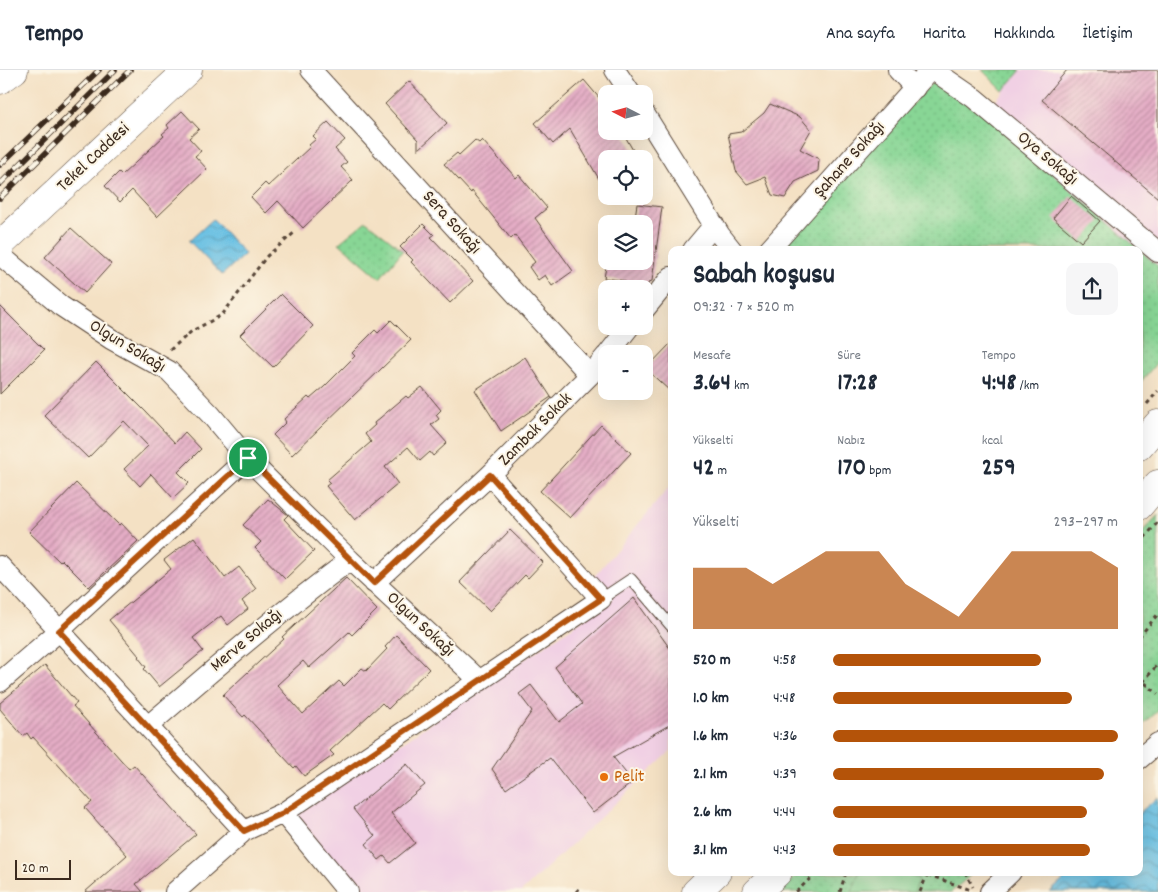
<!DOCTYPE html>
<html lang="tr">
<meta charset="utf-8">
<style>
body{margin:0;font-family:Dekko,sans-serif;background:#f6f6f7;color:#1f2937;height:100vh;display:flex;flex-direction:column;font-size:19px;white-space:nowrap}
*{box-sizing:border-box;margin:0}
p{font-size:16px;color:#747a83}
.icon{flex:none;width:28px;height:28px;fill:none;stroke:currentColor;stroke-width:2;stroke-linecap:round;stroke-linejoin:round}
.map{position:relative;flex:1;overflow:hidden}
.drawer{position:absolute;left:668px;top:176px;width:475px;height:630px;display:flex;flex-direction:column;background:#fff;border-radius:10px;box-shadow:0 5px 20px #0002}
.drawer>*{flex:none}
.needle{width:32px;rotate:276deg}
.buttons{position:absolute;left:598px;top:15px;display:grid;gap:10px}
.buttons a{display:grid;place-items:center;width:55px;height:55px;border-radius:10px;background:#fff;box-shadow:0 5px 20px #0002;font-size:25px}
.scale{position:absolute;left:15px;bottom:12px;width:56px;box-sizing:border-box;padding-left:5px;border:2px solid #3b2a1e;border-top:0;font-size:14px;line-height:18px;white-space:nowrap;color:#3b2a1e;-webkit-text-stroke:4px #fcf5e5;paint-order:stroke}
.pin{position:absolute;display:grid;place-items:center;width:42px;height:42px;color:#fff;margin:-21px;border:2px solid #fff;border-radius:50%;box-shadow:0 1px 5px #0007}
.round{display:grid;place-items:center;flex:none;width:52px;height:52px;border-radius:10px;background:#f6f6f7}
.head{display:flex;align-items:center;justify-content:space-between;height:85px;padding:0 25px}
h1{font-size:28px;font-weight:700;line-height:38px}
.metrics{display:grid;grid-template-columns:repeat(3,1fr);gap:8px;height:85px;padding:5px 25px}
.metrics div{display:grid;align-content:center}
.metrics b{font-size:25px;font-weight:700}
.metrics small{font-size:14px;font-weight:400}
.metrics p{font-size:14px}
.chart{height:140px;padding:10px 25px}
.chart p{display:flex;justify-content:space-between}
.chart svg{width:100%;height:90px;margin-top:5px;fill:#b45309;opacity:.7}
ul{padding:0 25px;list-style:none;font-size:16px}
li{display:grid;grid-template-columns:80px 60px 1fr;align-items:center;height:38px}
li i{height:12px;border-radius:6px;background:#b45309}
header{display:flex;align-items:center;gap:30px;box-sizing:border-box;height:70px;padding:0 25px;background:#fff;border-bottom:1px solid #e0e1e3}
header strong{font-size:24px}
nav{display:flex;gap:28px;margin-inline-start:auto;font-size:18px}
.map>svg:first-child{display:block}
</style>
<header>
<strong>Tempo</strong>
<nav><a>Ana sayfa</a><a>Harita</a><a>Hakkında</a><a>İletişim</a></nav>
</header>
<div class="map">
<svg width="1158" height="822" viewBox="0 0 1158 822">
<defs>
<pattern id="grass-dots" width="8" height="8" patternUnits="userSpaceOnUse" patternTransform="scale(1.25)"><rect width="8" height="8" fill="#88d695"/><path d="M2 2h.1M6 6h.1" fill="none" stroke="#76b880" stroke-width="1.8" stroke-linecap="round"/></pattern>
<pattern id="water-waves" width="16" height="10" patternUnits="userSpaceOnUse" patternTransform="scale(1.25)"><rect width="16" height="10" fill="#66bfe3"/><path d="M0 5q4-4 8 0t8 0" fill="none" stroke="#559bb7"/></pattern>
<pattern id="building-hatch" width="6" height="6" patternUnits="userSpaceOnUse" patternTransform="scale(1.25)"><rect width="6" height="6" fill="#e5adc6"/><path d="M-1 1l2-2M0 6l6-6M5 7l2-2" fill="none" stroke="#bb8da0"/></pattern>
</defs>
<rect width="100%" height="100%" fill="#fcf5e5"/>
<filter id="ink" filterUnits="userSpaceOnUse"><feTurbulence type="fractalNoise" baseFrequency=".02" numOctaves="2"/><feDisplacementMap in="SourceGraphic" scale="10" xChannelSelector="R" yChannelSelector="G"/><feConvolveMatrix kernelMatrix="1 2 1 2 8 2 1 2 1" color-interpolation-filters="sRGB"/></filter>
<filter id="wash" filterUnits="userSpaceOnUse"><feTurbulence type="fractalNoise" baseFrequency=".0096" numOctaves="4" result="noise"/><feDisplacementMap in="SourceGraphic" scale="20" xChannelSelector="R" yChannelSelector="G"/><feGaussianBlur stdDeviation="1.12" result="paint"/><feColorMatrix in="noise" values="0 0 0 0 0 0 0 0 0 0 0 0 0 0 0 0 0 1.4 0 .05"/><feComposite in="paint" operator="in"/></filter>
<g filter="url(#wash)">
<rect width="100%" height="100%" fill="#f4e1c4"/>
<path fill="#f1d0e4" d="M1021,0H1158V196L984,44Z
M671,415V681L521,822H358L294,746L613,529L593,508Z"/>
<path fill="url(#grass-dots)" stroke="#62805a" d="M982,0H1021L1003,21Z
M933,12L984,44L1158,196V291L1139,314V180H776Z
M366,151L403,180L380,208L339,173Z
M1158,445V641L1139,658V466Z
M799,803H973L951,822H779Z"/>
<path fill="#88d695" stroke="#62805a" d="M859,803H902L919,809L914,822H852Z"/>
<path fill="url(#water-waves)" stroke="#507480" d="M213,149L245,184L222,205L189,171Z
M1158,727V822H1050L1071,803L1139,802V743Z"/>
<g id="blocks">
<path fill="url(#building-hatch)" d="M1067,0H1158V128L1042,30Z
M584,10L606,36V61H622L638,89H606V121L570,59L553,74L535,53Z
M409,11L447,53L418,80V70L385,34Z
M770,34L800,47L811,60L800,79L819,89L818,101L795,112L785,128L772,125L765,107L747,114L736,101L728,64L741,62L764,43Z
M182,41L199,59L189,68L201,81L195,86L207,99L157,147L132,120L120,132L105,116L119,102L122,105L164,66L162,64L169,58L167,55Z
M328,52L345,70L335,79L347,92L341,97L353,110L303,158L278,131L266,143L251,127L265,113L268,116L310,77L309,75L316,69L313,66Z
M475,70L479,73L482,70L516,108L519,105L547,138L535,148L573,201L552,216L545,205L538,210L529,197L535,192L515,165L511,169L472,121L471,123L444,94L457,83L459,85Z
M1071,126L1100,151L1081,172L1053,148Z
M637,134L662,137L652,211L649,212L646,219H624L625,211L604,208L607,191H644V154H634Z
M423,154L434,165L431,167L473,211L450,233L411,192L413,190L400,177Z
M71,158L111,194L85,223L45,187Z
M281,224L313,256L273,297L240,265Z
M0,236L44,280L0,324Z
M391,250L411,270L292,385L273,365L286,352L284,349L308,327L310,329L324,317L355,286L352,283L375,260L378,263Z
M671,273V322L646,299Z
M525,287L551,327L501,361L475,320Z
M96,292L146,342L175,373L185,362L201,379L178,402L189,413L173,428L151,404L140,416L124,399L148,376L124,351L88,388L44,345Z
M422,317L441,340L436,345L439,349L431,355L447,373L433,386L430,382L420,391L408,377L385,397L398,414L355,450L326,416L330,413L327,410L371,372L365,364L375,355L374,353L406,326L408,328Z
M601,355L631,383L570,448L540,421Z
M76,413L119,455L121,453L138,471L89,517L62,490L60,492L29,462Z
M268,429L288,445L284,449L314,481L285,509L255,478L261,472L243,455Z
M510,460L543,492L528,508L525,505L490,541L460,512Z
M194,467L225,508L239,497L256,519L242,531L248,539L228,555L221,546L193,568L203,581L159,617L144,599L146,597L138,587L139,586L109,550L171,499L164,490Z
M346,508L377,540L352,565L349,562L309,598L303,591L277,615L303,644L339,611L344,616L362,598L366,601L387,579L385,577L396,565L429,599L388,639L382,633L330,681L334,685L304,706L296,696L294,698L245,645L243,647L223,625L284,569L282,567Z
M634,528L671,580V654L613,687L633,712L593,743L550,688L506,719L492,699L532,641L519,624L531,615L559,652L582,634L555,597Z
M45,595L77,633L73,636L129,699L134,695L196,764L136,814L143,822H85L127,785L85,738L92,732L33,667L31,669L27,663L23,666L0,639V633Z
M407,694L425,715L391,743L415,773L390,793L384,786L379,790L366,774L375,766L353,739Z"/>
</g>
</g>
<g filter="url(#ink)">
<use href="#blocks" fill-opacity="0" stroke="#574537" stroke-width="1"/>
<g fill="none" stroke-linecap="round" stroke-linejoin="round">
<g stroke="#574537" stroke-width="12">
<path id="lane" d="M601,529L631,509L671,556"/>
</g>
<g stroke="#574537" stroke-width="22">
<path id="street" d="M311,0L590,305
M615,0L631,24
M898,0L915,18
M933,0L974,28L1158,182
M644,43L720,165L732,180
M693,180L714,155
M769,180L930,0
M0,185L61,236L111,269L169,301L211,345L247,388L300,441L350,490L480,611
M644,240L671,207
M608,284L630,256
M0,496L244,761
M374,513L490,405L590,305L606,286
M0,612L59,561L247,388
M148,656C214,599 280,542 350,490
M1139,689L1158,673
M283,743L348,822
M175,822L244,761L283,743L601,529L490,405
M990,822L1011,802"/>
</g>
<g stroke="#574537" stroke-width="29">
<path id="secondary" d="M0,175L188,0"/>
</g>
<g stroke="#574537" stroke-width="29">
<path id="primary" d="M0,10L14,0"/>
</g>
<g stroke="#574537" stroke-width="29">
<path id="highway" d="M1139,376L1158,354
M1139,436L1158,414
M696,822L717,802
M757,822L778,802"/>
</g>
<path stroke="#574537" stroke-width="3" stroke-dasharray="4 4" stroke-linecap="butt" d="M170,280L192,261L222,245L267,186L294,163
M1147,334L1158,321
M1139,474L1158,452
M1139,567L1158,544
M1139,608L1158,624
M1143,612L1158,594
M920,802L971,820
M965,802L973,817
M576,822L579,819
M796,822L817,802
M840,822L846,802
M920,822L927,805"/>
<use href="#lane" stroke="#fff" stroke-width="10"/>
<use href="#street" stroke="#fff" stroke-width="20"/>
<use href="#secondary" stroke="#fff" stroke-width="28"/>
<use href="#primary" stroke="#fff" stroke-width="28"/>
<use href="#highway" stroke="#fff" stroke-width="28"/>
<g stroke="#3b2a1e" stroke-width="5.5">
<path id="rail" d="M0,95L99,0
M0,114L115,0
M0,128L130,0"/>
</g>
<use href="#rail" stroke="#fcf5e5" stroke-width="4" stroke-dasharray="11" stroke-linecap="butt"/>
</g>
</g>
<g fill="none" stroke-linecap="round" stroke-linejoin="round" filter="url(#ink)">
<g stroke="#fff" stroke-width="10">
<path id="route" d="M248,388L374,513L490,405L601,529L283,743L244,761L59,561Z"/>
</g>
<use href="#route" stroke="#b45309" stroke-width="6"/>
</g>
<circle fill="#e8710a" stroke="#fcf5e5" stroke-width="2" cx="604" cy="707" r="5"/>
<g text-anchor="middle" dominant-baseline="central" stroke-width="4" stroke-linejoin="round" paint-order="stroke">
<g font-size="18" fill="#3b2a1e" stroke="#fcf5e5">
<text transform="translate(94 88) rotate(-43)">Tekel Caddesi</text>
<text transform="translate(1047 89) rotate(40)">Oya Sokağı</text>
<text transform="translate(850 90) rotate(-48)">Şahane Sokağı</text>
<text transform="translate(451 153) rotate(48)">Sera Sokağı</text>
<text transform="translate(127 277) rotate(31)">Olgun Sokağı</text>
<text transform="translate(536 360) rotate(-45)">Zambak Sokak</text>
<text transform="translate(420 555) rotate(43)">Olgun Sokağı</text>
<text transform="translate(247 571) rotate(-40)">Merve Sokağı</text>
</g>
<g font-size="18" fill="#c56008" stroke="#fcf5e5" text-anchor="start">
<text x="614" y="707">Pelit</text>
</g>
</g>
</svg>
<div class="buttons">
<a><svg class="needle" viewBox="-14 -14 28 28"><path d="M0-13l5 13h-10z" fill="#e53935"/><path d="M0 13l5-13h-10z" fill="#747a83"/></svg></a>
<a><svg class="icon" aria-label="locate" viewBox="0 0 24 24"><circle cx="12" cy="12" r="6"/><path d="M12 2v4M12 18v4M2 12h4M18 12h4"/></svg></a>
<a><svg class="icon" aria-label="layers" viewBox="0 0 24 24"><path d="M12 4l9 5-9 5-9-5zM3 14l9 5 9-5"/></svg></a>
<a>+</a>
<a>−</a>
</div>
<div class="scale">20 m</div>
<div class="pin" style="left:248px;top:388px;background:#1e9e55"><svg class="icon" aria-label="arrive" viewBox="0 0 24 24"><path d="M6 21V4h12l-3 4 3 4H6"/></svg></div>
<section class="drawer">
<div class="head"><div><h1>Sabah koşusu</h1><p>09:32 · 7 × 520 m</p></div><a class="round"><svg class="icon" aria-label="share" viewBox="0 0 24 24"><path d="M12 15V3M7 8l5-5 5 5M5 13v7h14v-7"/></svg></a></div>
<div class="metrics">
<div><p>Mesafe</p><b>3.64<small> km</small></b></div>
<div><p>Süre</p><b>17:28</b></div>
<div><p>Tempo</p><b>4:48<small> /km</small></b></div>
</div>
<div class="metrics">
<div><p>Yükselti</p><b>42<small> m</small></b></div>
<div><p>Nabız</p><b>170<small> bpm</small></b></div>
<div><p>kcal</p><b>259</b></div>
</div>
<div class="chart"><p><span>Yükselti</span>293–297 m</p>
<svg viewBox="0 0 160 44" preserveAspectRatio="none"><path d="M0 44V14L10 14L20 14L30 22L40 14L50 6L60 6L70 6L80 22L90 30L100 38L110 22L120 6L130 6L140 6L150 6L160 14V44z"/></svg>
</div>
<ul>
<li><b>520 m</b>4:58<i style="width:73%"></i></li>
<li><b>1.0 km</b>4:48<i style="width:84%"></i></li>
<li><b>1.6 km</b>4:36<i style="width:100%"></i></li>
<li><b>2.1 km</b>4:39<i style="width:95%"></i></li>
<li><b>2.6 km</b>4:44<i style="width:89%"></i></li>
<li><b>3.1 km</b>4:43<i style="width:90%"></i></li>
</ul>
</section>
</div>
